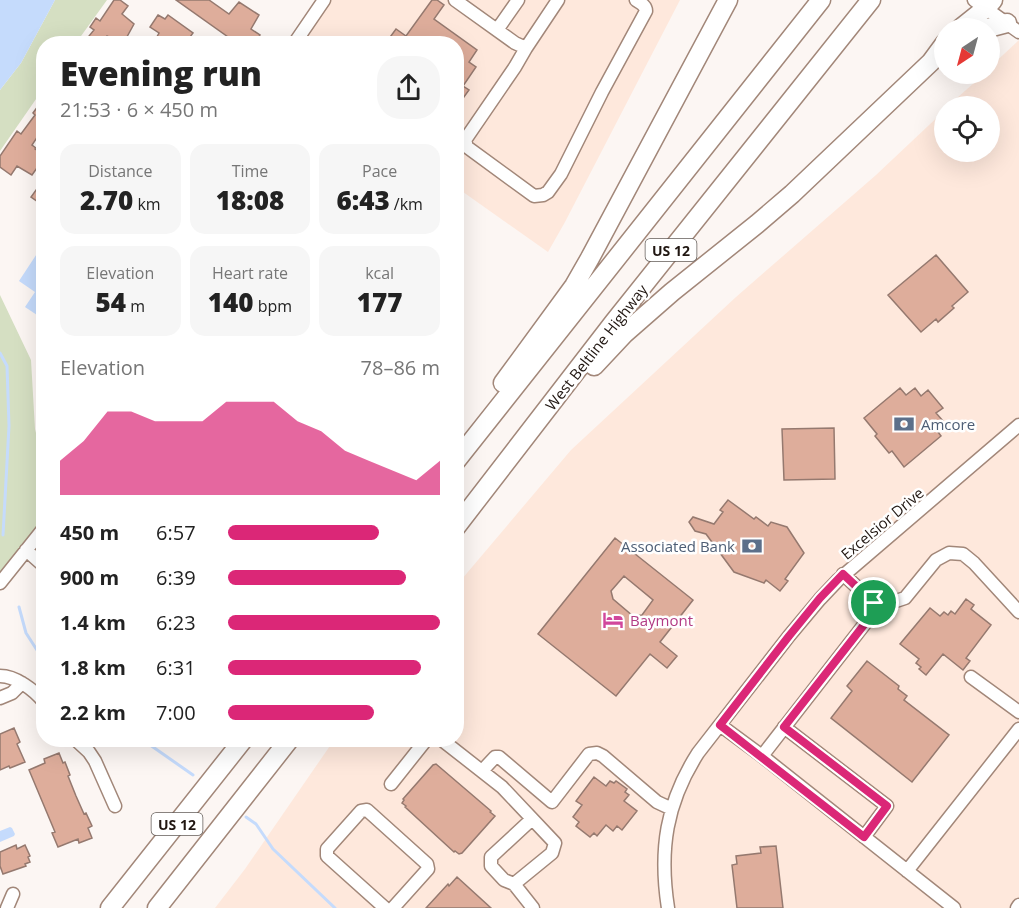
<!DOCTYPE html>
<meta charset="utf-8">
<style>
body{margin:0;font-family:"Open Sans",sans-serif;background:#f6f6f6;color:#222;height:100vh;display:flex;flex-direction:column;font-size:22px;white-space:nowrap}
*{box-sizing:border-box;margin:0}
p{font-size:20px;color:#767676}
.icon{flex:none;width:33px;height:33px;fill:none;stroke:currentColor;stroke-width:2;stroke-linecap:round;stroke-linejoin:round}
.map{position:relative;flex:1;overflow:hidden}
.details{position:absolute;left:36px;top:36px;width:428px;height:711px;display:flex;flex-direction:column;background:#fff;border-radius:24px;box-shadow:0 6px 24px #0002}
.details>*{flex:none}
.needle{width:39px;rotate:216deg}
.buttons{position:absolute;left:934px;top:18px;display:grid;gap:12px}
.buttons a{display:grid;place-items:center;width:66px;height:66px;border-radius:50%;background:#fff;box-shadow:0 6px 24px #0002;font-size:30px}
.pin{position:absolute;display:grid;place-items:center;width:51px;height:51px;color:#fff;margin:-26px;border:3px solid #fff;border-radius:50%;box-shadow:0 2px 6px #0007}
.round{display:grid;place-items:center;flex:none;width:63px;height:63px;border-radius:24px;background:#f6f6f6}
.summary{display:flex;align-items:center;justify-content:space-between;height:102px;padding:0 24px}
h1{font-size:33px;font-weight:800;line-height:45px}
.metrics{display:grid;grid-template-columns:repeat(3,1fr);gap:9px;height:102px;padding:6px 24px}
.metrics div{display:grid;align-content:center;border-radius:15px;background:#f6f6f6;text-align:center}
.metrics b{font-size:26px;font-weight:800}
.metrics small{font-size:16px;font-weight:400}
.metrics p{font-size:16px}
.chart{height:168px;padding:12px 24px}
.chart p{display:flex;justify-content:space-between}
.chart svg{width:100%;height:108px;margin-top:6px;fill:#db2777;opacity:.7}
ul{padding:0 24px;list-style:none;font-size:20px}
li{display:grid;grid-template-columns:96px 72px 1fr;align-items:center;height:45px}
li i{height:15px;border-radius:8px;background:#db2777}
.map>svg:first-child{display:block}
</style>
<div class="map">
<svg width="1019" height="908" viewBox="0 0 1019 908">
<rect width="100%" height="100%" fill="#fcf6f3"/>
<path fill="#fee8dc" d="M324,0H680L565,222L548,252L456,187V44H294Z
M1019,40V908H215L245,869L334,740H456V586L571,450L736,297L876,175L945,110V152H990V106H948L984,74H990V67Z"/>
<path fill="#d5dfc2" d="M55,0H107L76,43L44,44L43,89L0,151V90L21,63Z
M0,295L31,360L35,429L44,465L43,528L0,575Z"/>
<path fill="#c5dbfc" d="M0,0H55L21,63L0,90Z
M42,246H44L43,319L25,307L35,292L19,281Z
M10,827L12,828L15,834L14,836L0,842V831Z"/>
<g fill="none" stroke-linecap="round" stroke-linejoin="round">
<path stroke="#c5dbfc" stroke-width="3" d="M0,353L7,366L9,426L3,535
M19,607L26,633L44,661
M143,740L193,775
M246,817L256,824L273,849L335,908"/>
</g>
<path fill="#dead9b" stroke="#95796f" stroke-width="1.5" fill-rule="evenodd" d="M114,0H120L128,6L122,14L134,24L123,44L107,36L102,44H100L89,36L94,30L90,27L96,18L100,21Z
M176,0H209L229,14L239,2L259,15L251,29L260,35L254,44H238Z
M432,0H437L444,5L434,19L477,50L469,62L476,67L463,86L469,90L456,108V44H385L396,29L406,36Z
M158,15L165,19L168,15L193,33L190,37L199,44H153L159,33L150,27Z
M44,98V127L32,145L36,148L35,149L44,155V158L32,175L17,166L11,175L0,167V156L17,131L21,134L35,115L33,113Z
M44,179V206L31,197Z
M936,255L968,292L952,306L954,308L938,322L936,319L921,332L888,295Z
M900,388L906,395L915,388L921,396L928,390L943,408L936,413L943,421L935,428L941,436L904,467L892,451L889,453L875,436L877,434L864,418Z
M834,428L835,479L784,480L782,429Z
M728,500L754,519L756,517L768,526L771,522L787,527L804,553L785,579L788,581L780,591L766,580L764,583L734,572L706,534L695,531L689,522L693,517L714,524L723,512L720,510Z
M615,538L693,600L660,642L677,656L667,668L650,654L616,696L538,634ZM624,576L653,600L642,615L633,616L613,599L611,591Z
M966,599L974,605L971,609L991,625L966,658L970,661L963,670L943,654L926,675L919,669L921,667L916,663L919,659L900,644L930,608L940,616L944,612L948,615L951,611L955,614Z
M867,661L899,686L898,689L907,696L904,700L949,735L912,782L831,718L852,691L847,686Z
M14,728L20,742L17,744L25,762L10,768L9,766L0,770V734Z
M59,753L63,763L65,762L70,775L68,776L76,796L84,814L86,813L92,826L88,828L92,838L79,843L78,839L58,847L52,833L55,832L29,770L45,763L44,759Z
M436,764L491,811L490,812L495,816L462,853L459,854L455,851L454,852L405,807L406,806L402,803L404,800L403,799L433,765Z
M594,777L606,786L610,781L614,783L616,781L627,789L625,792L629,795L624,801L637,811L622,830L617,826L613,831L606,825L597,836L594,833L590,837L576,826L579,822L573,817L582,805L576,801Z
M16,845L17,849L25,845L30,856L28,857L30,862L25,864L26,866L3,874L0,866V852Z
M776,846L783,908H737L732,865L737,864L736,856L761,853L760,847Z
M457,877L491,908H426L448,884L449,886Z"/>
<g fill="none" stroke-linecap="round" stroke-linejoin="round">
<g stroke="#a28779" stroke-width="15">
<path id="minor" d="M455,0L515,43L526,48L558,0
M974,0L1019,32
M497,30L518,0
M294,44L324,0
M526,48L515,67L465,140L467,147L534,196L543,195L548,192L561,174L602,92L646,11C646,6 641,3 636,0
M26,550L44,566
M843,574L874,603L887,604L905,598L936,560L949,553L963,554L974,563L1019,612
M0,583L44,528
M0,676C16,676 34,690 44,702
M971,677L1019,712
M0,698L12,693L22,683
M720,725L762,756L867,621L874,603
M784,727L887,806L864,837
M76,740L89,752L95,761L115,806
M442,740L502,787L555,843L552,853L514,884L533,908
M762,756L954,908
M482,771L495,757H499L552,802L589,754L597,753L603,756L657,802L672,809
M391,784L426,740
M907,871L1019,729
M514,884L504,880L491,866V857L532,819
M7,908L13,894
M385,908L327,856V849L361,811L367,810L427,864L428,869L393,908
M668,908C659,850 666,803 698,753L789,636L820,599L838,580L1019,425
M1017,908L1019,905"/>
</g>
<g stroke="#a28779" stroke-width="21">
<path id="highway" d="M961,28L986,8L993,0
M988,28L1007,23
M594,366L624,334L672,292L757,224L792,194L931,62L945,43
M503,383L574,286L590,258L728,0
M456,461L821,0
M456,527L614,322L871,0
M110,908L243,740
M157,908L289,740"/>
</g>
<use href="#minor" stroke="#fff" stroke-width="12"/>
<use href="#highway" stroke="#fff" stroke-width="18"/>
</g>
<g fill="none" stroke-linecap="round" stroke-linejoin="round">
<g stroke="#fff" stroke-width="12">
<path id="route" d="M843,574L874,603L867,621L784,727L887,806L864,837L720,725L789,636L820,598Z"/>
</g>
<use href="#route" stroke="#db2777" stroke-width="8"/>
</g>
<defs>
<g id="bank-bare" transform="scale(1.62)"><path d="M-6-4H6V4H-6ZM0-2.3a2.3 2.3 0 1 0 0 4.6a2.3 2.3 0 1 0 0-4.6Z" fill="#5c6f8a" stroke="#fff" stroke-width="2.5" paint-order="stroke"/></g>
<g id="hotel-bare" transform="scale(1.62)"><path d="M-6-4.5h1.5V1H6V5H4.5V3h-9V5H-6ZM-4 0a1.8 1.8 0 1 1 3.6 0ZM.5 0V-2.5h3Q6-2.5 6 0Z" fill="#d1479c" stroke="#fff" stroke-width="2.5" paint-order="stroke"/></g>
</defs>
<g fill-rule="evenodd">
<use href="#bank-bare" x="904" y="424"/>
<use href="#bank-bare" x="752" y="546"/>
<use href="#hotel-bare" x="613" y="620"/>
</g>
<g text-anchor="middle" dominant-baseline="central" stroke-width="5" stroke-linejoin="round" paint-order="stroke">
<g fill="#fff" stroke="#635c58" stroke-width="1.5">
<rect x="645.5" y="239" width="51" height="22" rx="4.5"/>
<rect x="151.5" y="813" width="51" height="22" rx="4.5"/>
</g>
<g font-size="14" font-weight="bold" fill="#201611">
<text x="671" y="250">US 12</text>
<text x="177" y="824">US 12</text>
</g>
<g font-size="15" fill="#201611" stroke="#fff">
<text transform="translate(596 347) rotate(-52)">West Beltline Highway</text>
<text transform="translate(882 523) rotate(-40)">Excelsior Drive</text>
</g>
<g font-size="15" fill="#4e5e75" stroke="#fff" text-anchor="start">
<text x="921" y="424">Amcore</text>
<text x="735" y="546" text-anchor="end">Associated Bank</text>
</g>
<g font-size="15" fill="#b23c85" stroke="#fff" text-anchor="start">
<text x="630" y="620">Baymont</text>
</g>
</g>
</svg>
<div class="buttons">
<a><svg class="needle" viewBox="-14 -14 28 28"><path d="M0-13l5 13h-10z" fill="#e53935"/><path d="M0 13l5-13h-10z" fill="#767676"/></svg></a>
<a><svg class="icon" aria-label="locate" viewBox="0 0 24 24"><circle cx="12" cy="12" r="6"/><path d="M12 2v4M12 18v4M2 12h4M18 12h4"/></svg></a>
</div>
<div class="pin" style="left:874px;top:603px;background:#1e9e55"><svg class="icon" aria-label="arrive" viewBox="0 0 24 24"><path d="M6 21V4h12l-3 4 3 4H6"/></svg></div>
<section class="details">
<div class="summary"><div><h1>Evening run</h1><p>21:53 · 6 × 450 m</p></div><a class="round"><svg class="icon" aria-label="share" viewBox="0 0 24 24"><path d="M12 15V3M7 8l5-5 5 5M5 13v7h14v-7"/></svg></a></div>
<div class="metrics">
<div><p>Distance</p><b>2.70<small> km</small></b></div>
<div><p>Time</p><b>18:08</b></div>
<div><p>Pace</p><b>6:43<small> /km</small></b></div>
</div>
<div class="metrics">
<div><p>Elevation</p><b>54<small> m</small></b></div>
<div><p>Heart rate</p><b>140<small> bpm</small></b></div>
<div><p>kcal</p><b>177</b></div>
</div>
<div class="chart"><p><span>Elevation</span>78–86 m</p>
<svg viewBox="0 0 160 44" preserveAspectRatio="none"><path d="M0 44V30L10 22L20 10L30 10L40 14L50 14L60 14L70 6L80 6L90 6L100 14L110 18L120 26L130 30L140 34L150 38L160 30V44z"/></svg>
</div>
<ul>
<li><b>450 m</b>6:57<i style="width:71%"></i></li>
<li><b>900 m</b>6:39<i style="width:84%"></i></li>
<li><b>1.4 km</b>6:23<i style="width:100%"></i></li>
<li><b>1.8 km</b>6:31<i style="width:91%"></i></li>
<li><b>2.2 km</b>7:00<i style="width:69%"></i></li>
</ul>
</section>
</div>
